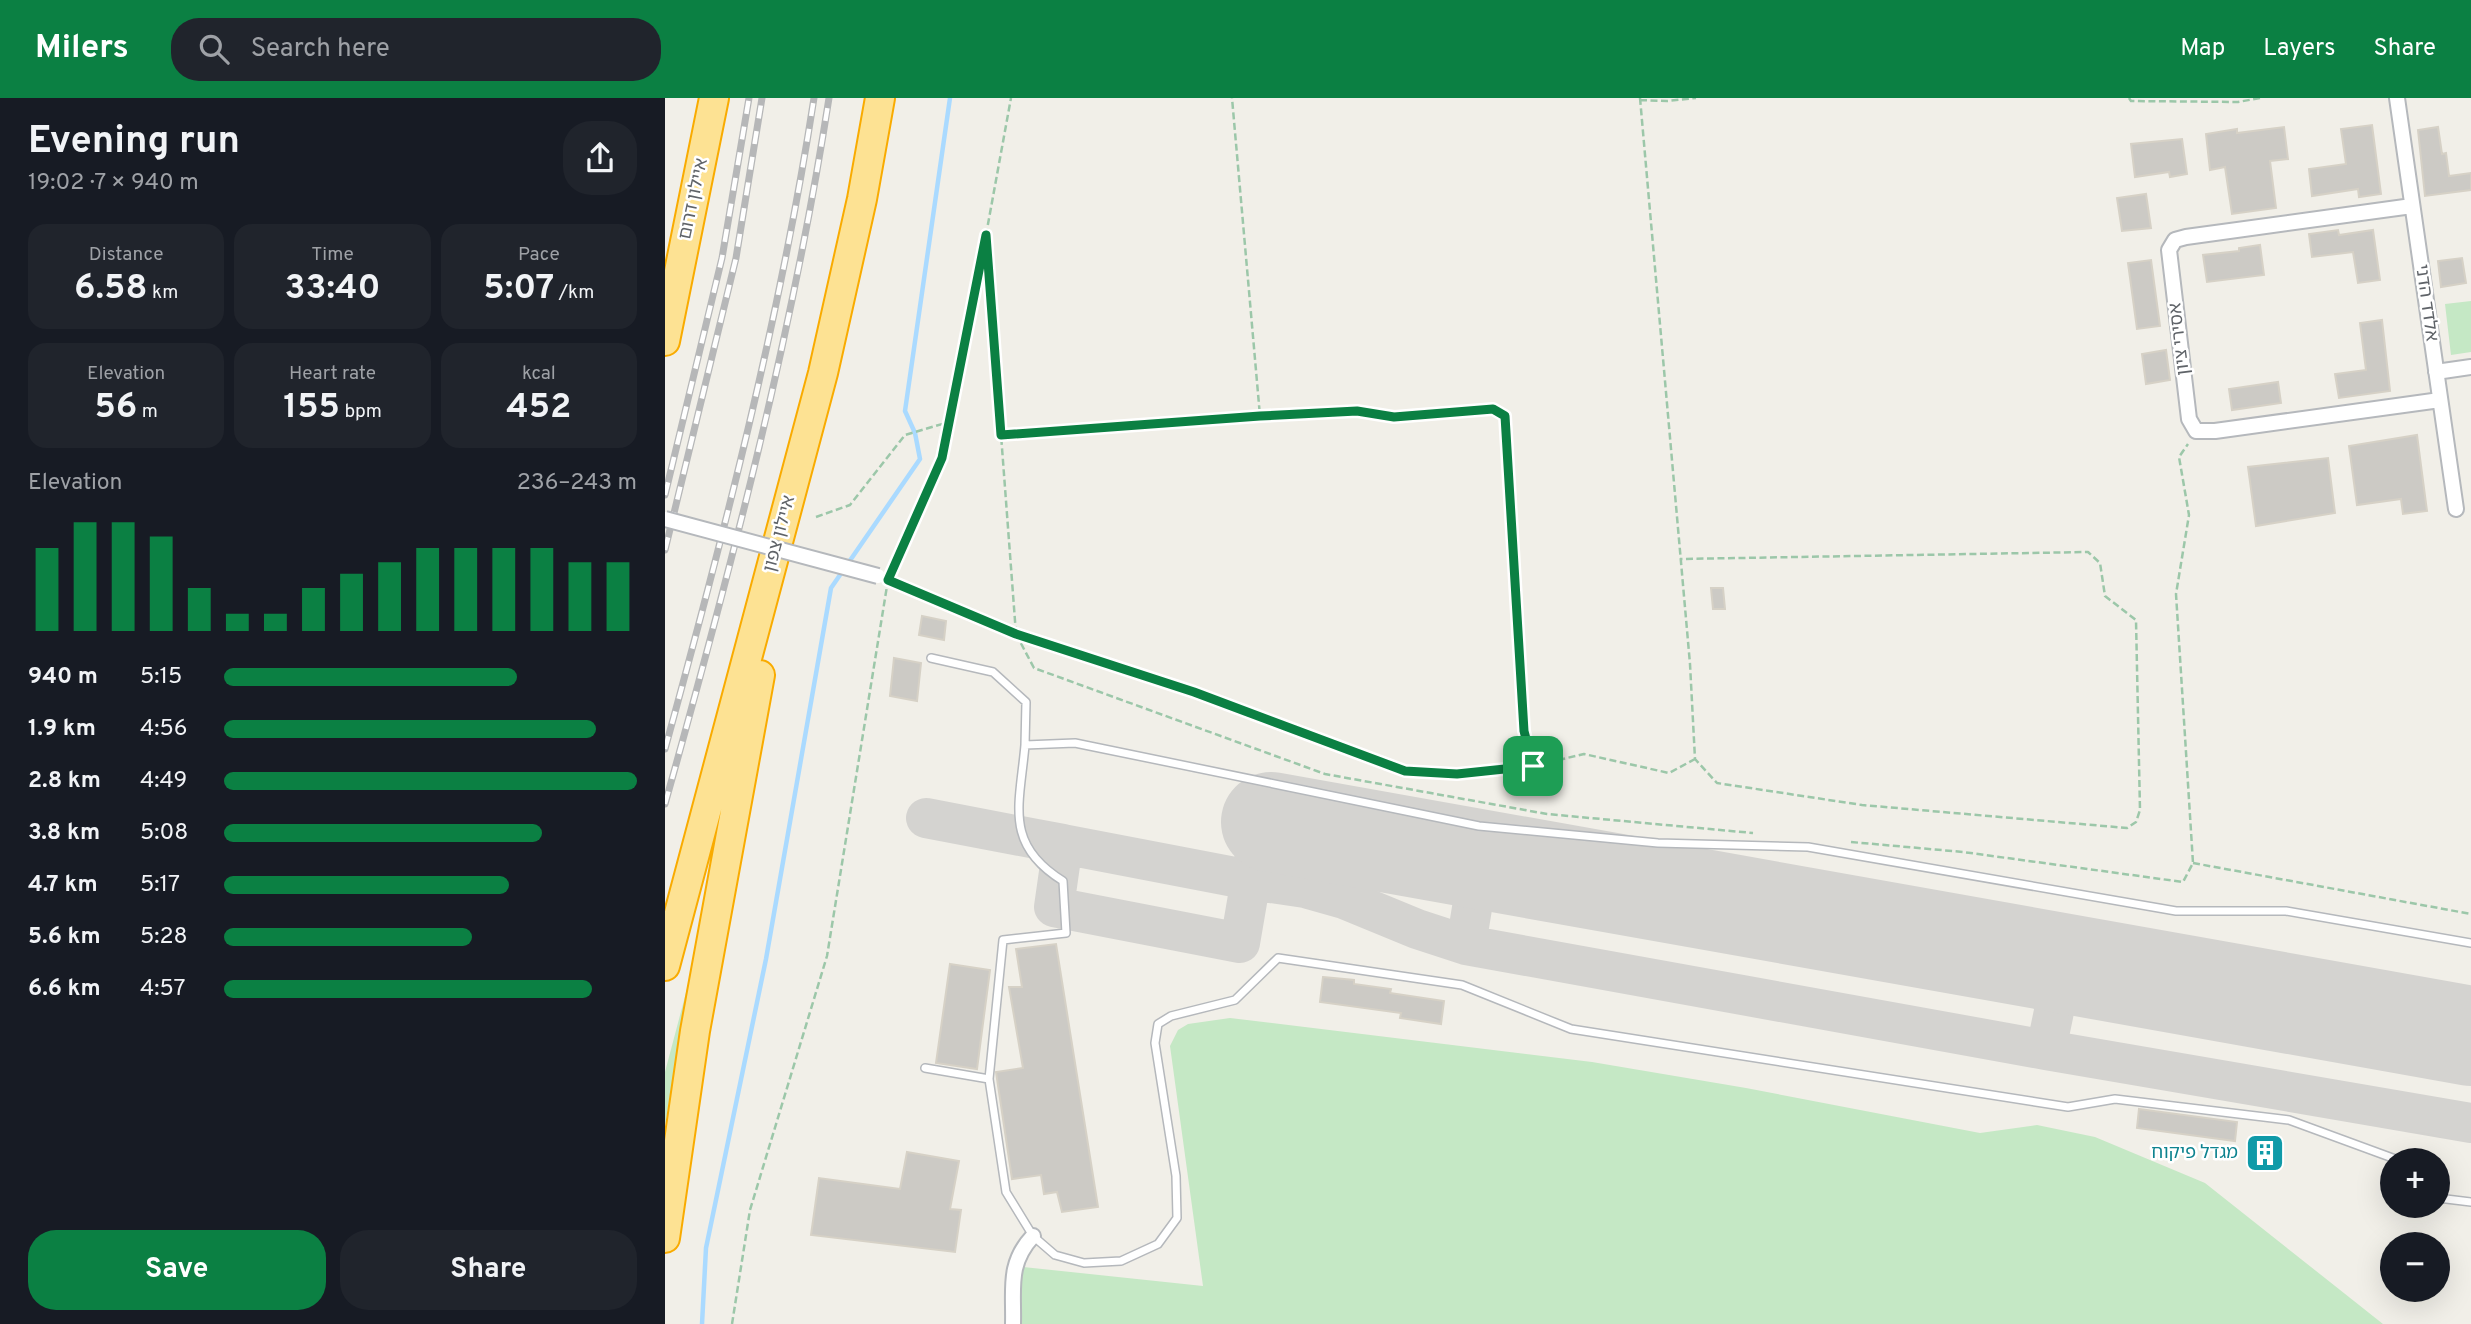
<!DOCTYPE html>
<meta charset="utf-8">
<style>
body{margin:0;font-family:Overpass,"Noto Sans Hebrew",sans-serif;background:#20242c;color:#f1f3f6;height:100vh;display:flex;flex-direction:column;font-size:26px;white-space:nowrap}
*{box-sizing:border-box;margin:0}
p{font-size:23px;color:#9ea1a6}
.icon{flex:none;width:38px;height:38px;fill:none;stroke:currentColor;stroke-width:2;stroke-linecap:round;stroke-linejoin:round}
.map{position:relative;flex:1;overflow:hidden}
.drawer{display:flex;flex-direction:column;background:#171b24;width:665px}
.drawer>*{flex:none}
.tools{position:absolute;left:1715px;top:1050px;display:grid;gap:14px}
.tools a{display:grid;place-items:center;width:70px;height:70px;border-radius:50%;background:#171b24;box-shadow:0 7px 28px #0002;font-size:35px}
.pin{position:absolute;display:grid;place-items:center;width:60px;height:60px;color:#fff;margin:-30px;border-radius:14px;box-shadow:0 4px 10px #0006}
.round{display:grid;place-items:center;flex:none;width:74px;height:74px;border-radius:28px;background:#20242c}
.headline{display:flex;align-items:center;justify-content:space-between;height:119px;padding:0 28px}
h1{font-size:38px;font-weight:700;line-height:52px}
.figures{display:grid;grid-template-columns:repeat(3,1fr);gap:10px;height:119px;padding:7px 28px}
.figures div{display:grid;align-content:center;border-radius:18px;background:#20242c;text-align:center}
.figures b{font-size:35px;font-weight:700}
.figures small{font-size:19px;font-weight:400}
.figures p{font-size:19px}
.chart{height:196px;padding:14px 28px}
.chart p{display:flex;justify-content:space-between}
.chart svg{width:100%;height:126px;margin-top:7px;stroke:#0b8043;stroke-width:6}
.primary-button{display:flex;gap:14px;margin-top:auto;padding:14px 28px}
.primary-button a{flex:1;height:80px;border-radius:28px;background:#0b8043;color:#fff;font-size:28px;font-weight:700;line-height:80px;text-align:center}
.primary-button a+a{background:#20242c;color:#f1f3f6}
ul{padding:0 28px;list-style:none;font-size:23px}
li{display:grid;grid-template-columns:112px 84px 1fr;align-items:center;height:52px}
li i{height:18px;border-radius:9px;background:#0b8043}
header{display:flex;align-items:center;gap:42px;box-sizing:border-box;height:98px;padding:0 35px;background:#0b8043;color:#fff}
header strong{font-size:33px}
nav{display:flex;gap:38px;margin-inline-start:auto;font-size:24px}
.search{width:490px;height:63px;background:#20242c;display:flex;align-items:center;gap:18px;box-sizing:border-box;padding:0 24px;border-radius:28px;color:#9ea1a6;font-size:26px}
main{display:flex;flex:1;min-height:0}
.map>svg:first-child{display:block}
</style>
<header>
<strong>Milers</strong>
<div class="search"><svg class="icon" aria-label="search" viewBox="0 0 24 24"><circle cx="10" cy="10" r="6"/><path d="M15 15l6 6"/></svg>Search here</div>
<nav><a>Map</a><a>Layers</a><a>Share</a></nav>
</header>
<main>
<section class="drawer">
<div class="headline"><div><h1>Evening run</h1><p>19:02 · 7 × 940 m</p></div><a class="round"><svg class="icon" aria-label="share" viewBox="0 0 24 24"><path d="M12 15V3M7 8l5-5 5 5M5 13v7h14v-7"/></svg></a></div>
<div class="figures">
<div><p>Distance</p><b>6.58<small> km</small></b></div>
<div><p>Time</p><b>33:40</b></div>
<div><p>Pace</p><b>5:07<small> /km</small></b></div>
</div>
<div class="figures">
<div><p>Elevation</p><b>56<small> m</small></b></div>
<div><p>Heart rate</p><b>155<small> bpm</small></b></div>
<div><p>kcal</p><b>452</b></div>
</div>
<div class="chart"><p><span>Elevation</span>236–243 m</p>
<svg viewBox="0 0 160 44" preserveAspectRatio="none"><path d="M5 44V15M15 44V6M25 44V6M35 44V11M45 44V29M55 44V38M65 44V38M75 44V29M85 44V24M95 44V20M105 44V15M115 44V15M125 44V15M135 44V15M145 44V20M155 44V20"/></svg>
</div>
<ul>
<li><b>940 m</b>5:15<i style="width:71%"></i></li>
<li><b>1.9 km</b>4:56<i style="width:90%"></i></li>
<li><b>2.8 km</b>4:49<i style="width:100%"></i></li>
<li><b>3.8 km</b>5:08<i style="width:77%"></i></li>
<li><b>4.7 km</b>5:17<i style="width:69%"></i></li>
<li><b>5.6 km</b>5:28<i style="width:60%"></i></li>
<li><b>6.6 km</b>4:57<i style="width:89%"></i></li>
</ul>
<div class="primary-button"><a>Save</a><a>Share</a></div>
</section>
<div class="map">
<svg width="1806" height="1226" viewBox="0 0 1806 1226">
<rect width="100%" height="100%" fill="#f1efe8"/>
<path fill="#c5e8c5" d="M1806,203V254L1786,257L1780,206Z
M27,872L0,1027V974Z
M565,920L927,964L1081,990L1315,1035L1372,1027L1430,1039L1540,1085L1718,1226H350L349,1168L538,1188L505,948L513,932L523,926Z"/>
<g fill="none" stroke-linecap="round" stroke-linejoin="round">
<path stroke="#aadaff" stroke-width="4.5" d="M37,1226L41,1150L101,861L166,490L255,361L250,335L240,313L285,0"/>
<path stroke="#d4d3d0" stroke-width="40" d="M261,720L585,782L640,790L679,801L752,831L801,847L1381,952L1806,1025
M371,741L398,746L389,809L575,845L589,763L606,724
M801,847L815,761
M1381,952L1399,865"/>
<path stroke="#d4d3d0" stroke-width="100" d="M606,724L1806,938"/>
</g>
<path fill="#cccac5" stroke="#d6d1c6" stroke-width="2" d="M1707,27L1716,96L1694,99L1693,91L1647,98L1644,71L1681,66L1676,31Z
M1619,29L1623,61L1605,63L1611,110L1567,116L1560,69L1545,72L1541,36L1572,31V35Z
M1773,29L1777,56L1781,55L1784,78L1806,75V92L1760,98L1753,32Z
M1517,41L1522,76L1505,79L1504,74L1470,79L1466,46Z
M1481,96L1486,130L1457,133L1452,100Z
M1673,132L1674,137L1708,132L1715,182L1693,185L1688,154L1647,159L1644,136Z
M1595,147L1599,177L1542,184L1538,157L1574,153V150Z
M1797,160L1801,185L1776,189L1773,163Z
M1486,162L1495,228L1472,231L1463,165Z
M1717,222L1725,293L1674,300L1670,276L1701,272L1695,225Z
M1501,252L1505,282L1481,286L1477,256Z
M1613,284L1616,305L1567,312L1564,291Z
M1752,337L1762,413L1738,416L1736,401L1692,407L1684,348Z
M1663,360L1670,415L1591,428L1583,369Z
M1046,490H1058L1060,511H1048Z
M257,518L281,523L279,542L254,537Z
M229,560L256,565L252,603L225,598Z
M391,846L433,1109L397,1114L392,1094L379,1096L376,1077L347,1081L331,974L358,970L344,889H357L351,851Z
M285,866L325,872L312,971L271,965Z
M658,879L689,882V886L726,891L725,895L779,903L776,926L735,920L736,915L655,904Z
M1474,1011L1572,1024L1570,1043L1472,1030Z
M1586,1040L1618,1044L1615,1070L1583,1066Z
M242,1054L294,1063L285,1111L296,1112L290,1154L146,1137L154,1080L235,1091Z"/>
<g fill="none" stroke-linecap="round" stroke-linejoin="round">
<g stroke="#b5b8bc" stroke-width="10">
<path id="service" d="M266,560L328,574L361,604L360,647
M260,970L324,981L341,1094L368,1138L390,1157L419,1165L456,1163L493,1146L512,1120L511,1078L490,945L493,926L506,918L570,902L613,860L797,887L906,931L1403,1009L1450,1001L1624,1022L1733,1062
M324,981L338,842L401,835L398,783C338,746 355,706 360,647L410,645L814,728L993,745L1143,749L1511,813H1621L1806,845
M1773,1100L1806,1104"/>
</g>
<g stroke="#b5b8bc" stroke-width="18">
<path id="minor" d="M1732,0L1791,411
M1747,108L1521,139L1510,142L1504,152L1524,321L1531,333H1550L1775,302
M1771,274L1806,269
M348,1226C349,1191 342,1166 368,1138"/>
</g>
<g stroke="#f9ab00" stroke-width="32">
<path id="motorway" d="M0,243L49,0
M0,868L158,275L197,101L215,0
M0,1140L30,933L95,577"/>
</g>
<path stroke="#9cc7a9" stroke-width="2.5" stroke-dasharray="7 3.5" stroke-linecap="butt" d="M975,0L1025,566L1030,661L1052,685L1197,707L1462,730L1471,724L1475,712L1471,522L1440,498L1435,465L1423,454L1015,461
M1464,0L1466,3L1573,4L1595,0
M975,2L1002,3L1031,0
M595,318L692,313L729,319L828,311L840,318L859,633L868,667
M337,337L595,318L567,0
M151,419L185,407L240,337L284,324
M226,475L277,360L321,137
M226,483L351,536L321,137L346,0
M351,536L369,570L660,676L882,716L1088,735
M351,536L529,594L740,673L792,676L868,668L919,656L1004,675L1030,661
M1186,744L1298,754L1518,784L1528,765L1511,496L1524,417L1514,359L1523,346
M1528,765L1806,816
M67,1226L85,1112L162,858L222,488"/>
<use href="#service" stroke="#fff" stroke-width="7"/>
<use href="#minor" stroke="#fff" stroke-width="14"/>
<use href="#motorway" stroke="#fde293" stroke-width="28"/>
<g stroke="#b6b7b8" stroke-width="7">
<path id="rail" d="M0,397L57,160L84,0
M0,452L71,160L97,0
M0,651C59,436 115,220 149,0
M0,706C65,474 127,239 164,0"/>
</g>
<use href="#rail" stroke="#fff" stroke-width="4.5" stroke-dasharray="13" stroke-linecap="butt"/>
<g stroke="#b5b8bc" stroke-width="18" stroke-linecap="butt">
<path id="minor-bridge" d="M0,421L213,478"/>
</g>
<use href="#minor-bridge" stroke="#fff" stroke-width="14"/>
</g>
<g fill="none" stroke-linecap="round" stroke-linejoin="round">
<g stroke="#fff" stroke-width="14">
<path id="route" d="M321,137L336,337L595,318L692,313L729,319L828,311L840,318L859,633L868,668L792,676L740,673L529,594L351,536L223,482L277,360Z"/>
</g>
<use href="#route" stroke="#0b8043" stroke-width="9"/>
</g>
<defs>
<g id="building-square" transform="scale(2.0125)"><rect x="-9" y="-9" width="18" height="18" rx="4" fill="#0f9aa8" stroke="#fff"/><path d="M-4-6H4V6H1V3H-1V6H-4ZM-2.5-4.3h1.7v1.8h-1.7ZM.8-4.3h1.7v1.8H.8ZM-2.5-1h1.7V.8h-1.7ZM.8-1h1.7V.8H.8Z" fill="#fff"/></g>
</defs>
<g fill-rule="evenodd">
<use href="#building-square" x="1600" y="1055"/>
</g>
<g text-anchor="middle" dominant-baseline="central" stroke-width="5" stroke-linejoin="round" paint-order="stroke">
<g font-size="18" fill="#5f6368" stroke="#fff">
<text transform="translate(29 101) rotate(-78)">איילון דרום</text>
<text transform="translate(1761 205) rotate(82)">אלדד הדני</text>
<text transform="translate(1515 241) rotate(-97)">אסירי ציון</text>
<text transform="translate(115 436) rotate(-75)">איילון צפון</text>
</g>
<g font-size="18" fill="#0d838f" stroke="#fff" text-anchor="end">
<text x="1573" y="1055">מגדל פיקוח</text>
</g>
</g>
</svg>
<div class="tools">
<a>+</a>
<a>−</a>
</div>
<div class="pin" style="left:868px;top:668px;background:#1e9e55"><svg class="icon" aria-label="arrive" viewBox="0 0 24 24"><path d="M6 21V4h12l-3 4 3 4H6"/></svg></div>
</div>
</main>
